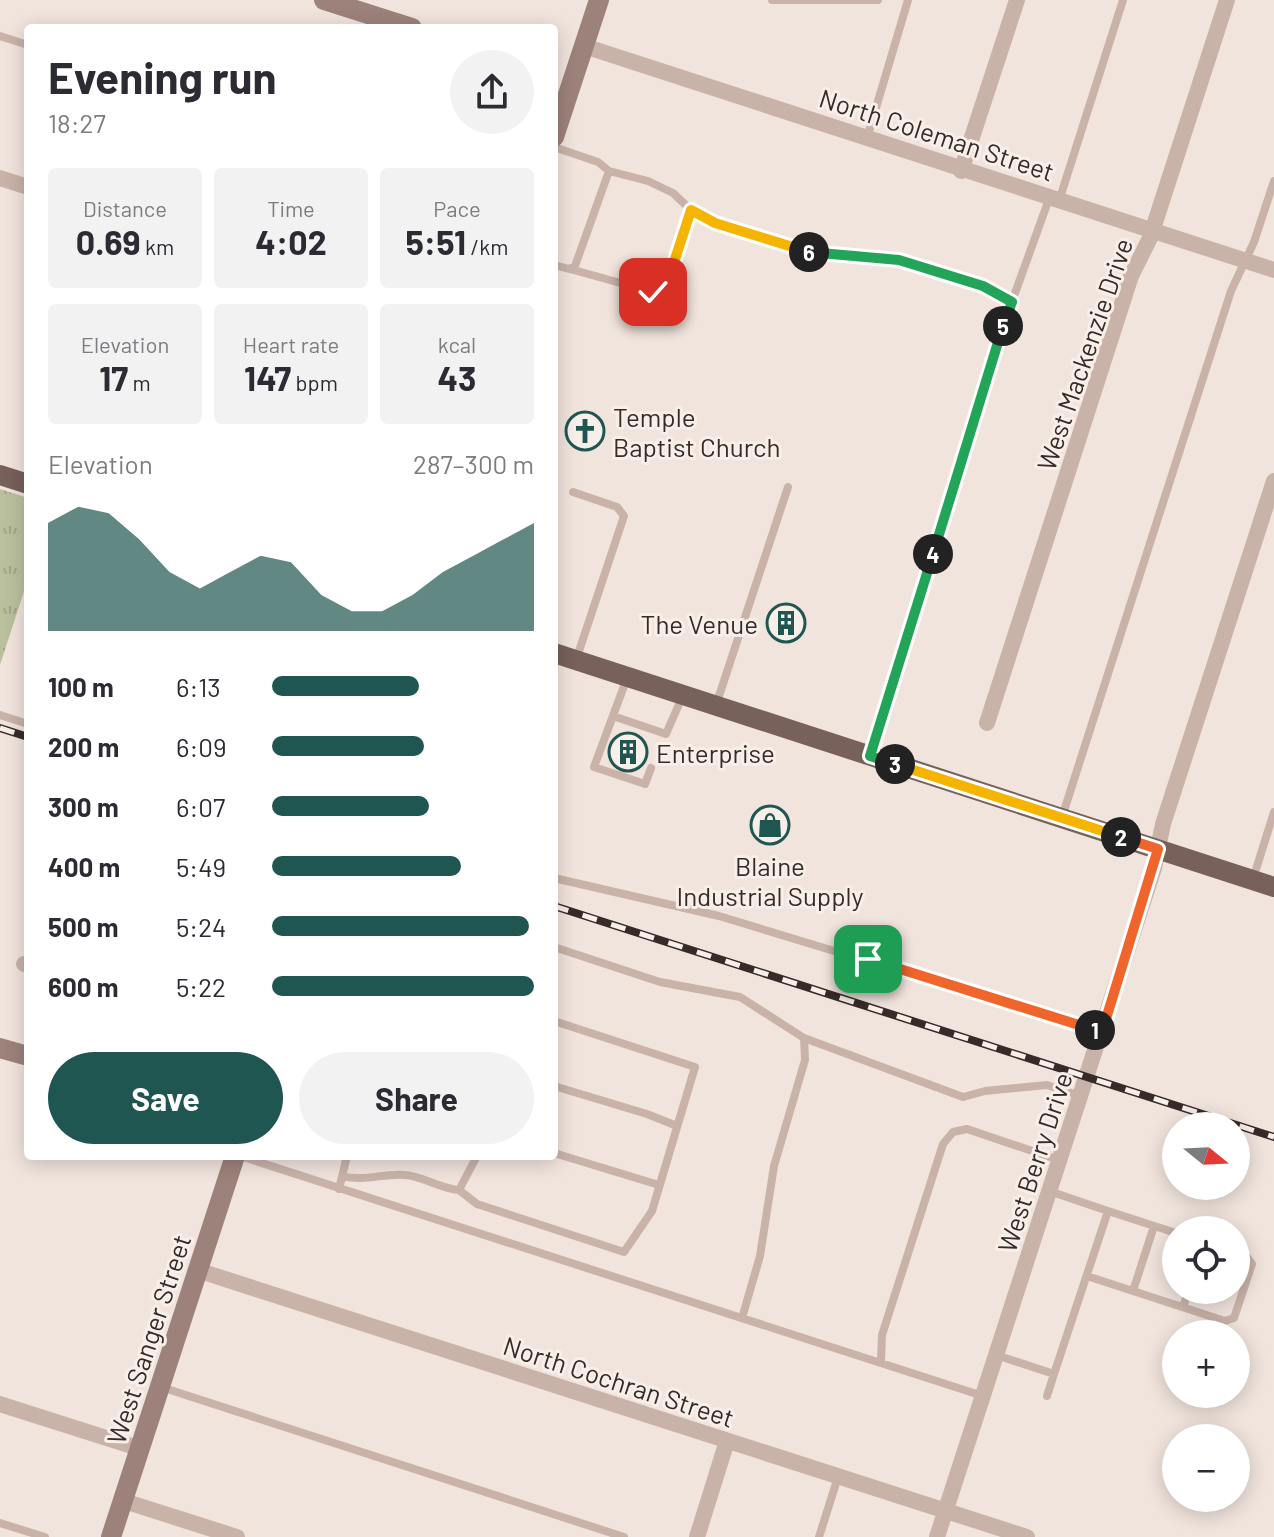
<!DOCTYPE html>
<meta charset="utf-8">
<style>
body{margin:0;font-family:Barlow,sans-serif;background:#f2f2f3;color:#2b2b33;height:100vh;display:flex;flex-direction:column;font-size:30px;white-space:nowrap}
*{box-sizing:border-box;margin:0}
p{font-size:26px;color:#7c7c81}
.icon{flex:none;width:44px;height:44px;fill:none;stroke:currentColor;stroke-width:2;stroke-linecap:round;stroke-linejoin:round}
.map{position:relative;flex:1;overflow:hidden}
.drawer{position:absolute;left:24px;top:24px;width:534px;height:1136px;display:flex;flex-direction:column;background:#fff;border-radius:8px;box-shadow:0 4px 20px #0003}
.drawer>*{flex:none}
.needle{width:52px;rotate:108deg}
.buttons{position:absolute;left:1162px;top:1112px;display:grid;gap:16px}
.buttons a{display:grid;place-items:center;width:88px;height:88px;border-radius:50%;background:#fff;box-shadow:0 4px 20px #0003;font-size:40px}
.pin{position:absolute;display:grid;place-items:center;width:68px;height:68px;color:#fff;margin:-34px;border-radius:16px;box-shadow:0 4px 12px #0006}
.km{position:absolute;width:40px;height:40px;margin:-20px;border-radius:50%;background:#222;color:#fff;font-size:22px;line-height:40px;text-align:center}
.round{display:grid;place-items:center;flex:none;width:84px;height:84px;border-radius:42px;background:#f2f2f3}
.headline{display:flex;align-items:center;justify-content:space-between;height:136px;padding:0 24px}
h1{font-size:44px;font-weight:700;line-height:60px}
.metrics{display:grid;grid-template-columns:repeat(3,1fr);gap:12px;height:136px;padding:8px 24px}
.metrics div{display:grid;align-content:center;border-radius:8px;background:#f2f2f3;text-align:center}
.metrics b{font-size:34px;font-weight:700}
.metrics small{font-size:22px;font-weight:400}
.metrics p{font-size:22px}
.chart{height:224px;padding:16px 24px}
.chart p{display:flex;justify-content:space-between}
.chart svg{width:100%;height:144px;margin-top:8px;fill:#205651;opacity:.7}
.primary-button{display:flex;gap:16px;margin-top:auto;padding:16px 24px}
.primary-button a{flex:1;height:92px;border-radius:48px;background:#205651;color:#fff;font-size:32px;font-weight:700;line-height:92px;text-align:center}
.primary-button a+a{background:#f2f2f3;color:#2b2b33}
ul{padding:0 24px;list-style:none;font-size:26px}
li{display:grid;grid-template-columns:128px 96px 1fr;align-items:center;height:60px}
li i{height:20px;border-radius:10px;background:#205651}
.map>svg:first-child{display:block}
</style>
<div class="map">
<svg width="1274" height="1537" viewBox="0 0 1274 1537">
<defs>
<pattern id="grass-tufts" width="24" height="20" patternUnits="userSpaceOnUse" patternTransform="scale(2)"><rect width="24" height="20" fill="#bac09e"/><path d="M3 7l-1-3M5 7V3M7 7l1-3M15 17l-1-3M17 17v-4M19 17l1-3" fill="none" stroke="#a0a588"/></pattern>
</defs>
<rect width="100%" height="100%" fill="#f1e4dd"/>
<path fill="url(#grass-tufts)" d="M0,489L28,498V579L0,665Z"/>
<g fill="none" stroke-linecap="round" stroke-linejoin="round">
<path stroke="#c9b3a9" stroke-width="8" d="M772,0H878
M0,36L28,45
M867,138L908,0
M554,147L598,162L609,171L575,266L569,269L554,265
M609,171L648,181L673,193L691,210L715,223L789,247L821,254L899,260L983,286L1012,302
M1059,201L1123,0
M570,269L653,292L668,281L691,210
M573,492L617,507L624,516L576,660
M627,678L594,767L645,784L651,768
M716,705L788,487
M0,715L28,724
M613,716L666,734L683,695
M870,754L997,343L1049,199
M1062,817L1231,291L1254,242L1274,181
M554,878L719,916L1101,1032
M1253,879L1274,812
M554,947L660,982L740,997L804,1038L805,1060L774,1166L760,1256L742,1318
M804,1038L963,1097L985,1091L1047,1085L1081,1096
M554,1086L647,1114L677,1126
M554,1153L659,1185
M240,1156L983,1396
M342,1176C365,1182 383,1173 405,1175C423,1176 440,1189 459,1190L477,1156
M339,1189L347,1156
M459,1190L477,1204L624,1252L652,1211L695,1067L554,1021
M1108,1211L1176,1233
M1087,1276L1225,1321L1234,1318L1252,1264L1247,1257L1236,1253
M1133,1291L1154,1226
M1183,1307L1189,1290
M996,1355L1054,1374L1108,1211L1049,1191
M881,1362L882,1335L943,1144L953,1132L967,1129L1059,1160
M161,1387L624,1537
M1047,1396L1054,1374
M0,1523L45,1537
M819,1537L838,1477"/>
<path stroke="#c9b3a9" stroke-width="16" d="M584,46L1274,270
M961,171L1017,0
M0,178L28,187
M987,723L1131,276L1150,238L1227,0
M24,964L28,965
M197,1270L1027,1537
M0,1404L141,1449
M124,1501L237,1537
M697,1537L727,1441
M937,1537L1154,868L1163,824L1274,481"/>
<path stroke="#9d827b" stroke-width="20" d="M324,0L412,28
M554,137L599,0
M0,1048L28,1056
M111,1537L235,1156"/>
<path stroke="#78605b" stroke-width="20" d="M0,475L28,484
M554,653L1274,887"/>
<g stroke="#372b29" stroke-width="8">
<path id="rail" d="M0,728L28,737
M554,906L1274,1137"/>
</g>
<use href="#rail" stroke="#f9efe9" stroke-width="5" stroke-dasharray="15" stroke-linecap="butt"/>
</g>
<g fill="none" stroke-linecap="round" stroke-linejoin="round">
<g stroke="#fff" stroke-width="16">
<path id="split-1" d="M868,959L1095,1030"/>
</g>
<g stroke="#fff" stroke-width="16">
<path id="split-2" d="M1095,1030L1102,1032L1158,849L1121,837"/>
</g>
<g stroke="#fff" stroke-width="16">
<path id="split-3" d="M895,764L1121,837"/>
</g>
<g stroke="#fff" stroke-width="16">
<path id="split-4" d="M895,764L870,756L933,554"/>
</g>
<g stroke="#fff" stroke-width="16">
<path id="split-5" d="M933,554L1003,326"/>
</g>
<g stroke="#fff" stroke-width="16">
<path id="split-6" d="M809,252L899,260L983,286L1012,302L1003,326"/>
</g>
<g stroke="#fff" stroke-width="16">
<path id="split-7" d="M653,292L668,281L691,210L715,223L809,252"/>
</g>
<use href="#split-1" stroke="#f0652b" stroke-width="10"/>
<use href="#split-2" stroke="#f0652b" stroke-width="10"/>
<use href="#split-3" stroke="#f5b400" stroke-width="10"/>
<use href="#split-4" stroke="#22a559" stroke-width="10"/>
<use href="#split-5" stroke="#22a559" stroke-width="10"/>
<use href="#split-6" stroke="#22a559" stroke-width="10"/>
<use href="#split-7" stroke="#f5b400" stroke-width="10"/>
</g>
<defs>
<g id="church-ring" transform="scale(2)"><circle r="9.5" fill="#f9efe9" stroke="#205651" stroke-width="1.5"/><path d="M-1.2-6h2.4v3.5h3.3v2.4h-3.3V6h-2.4V-.1h-3.3v-2.4h3.3Z" fill="#205651"/></g>
<g id="building-ring" transform="scale(2)"><circle r="9.5" fill="#f9efe9" stroke="#205651" stroke-width="1.5"/><path d="M-4-6H4V6H1V3H-1V6H-4ZM-2.5-4.3h1.7v1.8h-1.7ZM.8-4.3h1.7v1.8H.8ZM-2.5-1h1.7V.8h-1.7ZM.8-1h1.7V.8H.8Z" fill="#205651"/></g>
<g id="shop-ring" transform="scale(2)"><circle r="9.5" fill="#f9efe9" stroke="#205651" stroke-width="1.5"/><path d="M-5-2.5h2.3a2.7 3.5 0 0 1 5.4 0H5L5.5 6h-11ZM-1.5-2.5h3a1.5 2.3 0 0 0-3 0Z" fill="#205651"/></g>
</defs>
<g fill-rule="evenodd">
<use href="#church-ring" x="585" y="431"/>
<use href="#building-ring" x="786" y="623"/>
<use href="#building-ring" x="628" y="752"/>
<use href="#shop-ring" x="770" y="825"/>
</g>
<g text-anchor="middle" dominant-baseline="central" stroke-width="6" stroke-linejoin="round" paint-order="stroke">
<g font-size="26" fill="#372b29" stroke="#f9efe9">
<text transform="translate(937 134) rotate(18)">North Coleman Street</text>
<text transform="translate(1084 354) rotate(-71)">West Mackenzie Drive</text>
<text transform="translate(1034 1162) rotate(-72)">West Berry Drive</text>
<text transform="translate(148 1339) rotate(-72)">West Sanger Street</text>
<text transform="translate(619 1381) rotate(18)">North Cochran Street</text>
</g>
<g font-size="26" fill="#372b29" stroke="#f9efe9" text-anchor="start">
<text x="613" y="416">Temple<tspan x="613" dy="30">Baptist Church</tspan></text>
<text x="758" y="623" text-anchor="end">The Venue</text>
<text x="656" y="752">Enterprise</text>
<text x="770" y="865" text-anchor="middle">Blaine<tspan x="770" dy="30">Industrial Supply</tspan></text>
</g>
</g>
</svg>
<div class="buttons">
<a><svg class="needle" viewBox="-14 -14 28 28"><path d="M0-13l5 13h-10z" fill="#e53935"/><path d="M0 13l5-13h-10z" fill="#7c7c81"/></svg></a>
<a><svg class="icon" aria-label="locate" viewBox="0 0 24 24"><circle cx="12" cy="12" r="6"/><path d="M12 2v4M12 18v4M2 12h4M18 12h4"/></svg></a>
<a>+</a>
<a>−</a>
</div>
<div class="pin" style="left:868px;top:959px;background:#1e9e55"><svg class="icon" aria-label="arrive" viewBox="0 0 24 24"><path d="M6 21V4h12l-3 4 3 4H6"/></svg></div>
<div class="pin" style="left:653px;top:292px;background:#d93025"><svg class="icon" aria-label="check" viewBox="0 0 24 24"><path d="M5 12l5 5 9-10"/></svg></div>
<b class="km" style="left:1095px;top:1030px">1</b>
<b class="km" style="left:1121px;top:837px">2</b>
<b class="km" style="left:895px;top:764px">3</b>
<b class="km" style="left:933px;top:554px">4</b>
<b class="km" style="left:1003px;top:326px">5</b>
<b class="km" style="left:809px;top:252px">6</b>
<section class="drawer">
<div class="headline"><div><h1>Evening run</h1><p>18:27</p></div><a class="round"><svg class="icon" aria-label="share" viewBox="0 0 24 24"><path d="M12 15V3M7 8l5-5 5 5M5 13v7h14v-7"/></svg></a></div>
<div class="metrics">
<div><p>Distance</p><b>0.69<small> km</small></b></div>
<div><p>Time</p><b>4:02</b></div>
<div><p>Pace</p><b>5:51<small> /km</small></b></div>
</div>
<div class="metrics">
<div><p>Elevation</p><b>17<small> m</small></b></div>
<div><p>Heart rate</p><b>147<small> bpm</small></b></div>
<div><p>kcal</p><b>43</b></div>
</div>
<div class="chart"><p><span>Elevation</span>287–300 m</p>
<svg viewBox="0 0 160 44" preserveAspectRatio="none"><path d="M0 44V11L10 6L20 8L30 16L40 26L50 31L60 26L70 21L80 23L90 33L100 38L110 38L120 33L130 26L140 21L150 16L160 11V44z"/></svg>
</div>
<ul>
<li><b>100 m</b>6:13<i style="width:56%"></i></li>
<li><b>200 m</b>6:09<i style="width:58%"></i></li>
<li><b>300 m</b>6:07<i style="width:60%"></i></li>
<li><b>400 m</b>5:49<i style="width:72%"></i></li>
<li><b>500 m</b>5:24<i style="width:98%"></i></li>
<li><b>600 m</b>5:22<i style="width:100%"></i></li>
</ul>
<div class="primary-button"><a>Save</a><a>Share</a></div>
</section>
</div>
